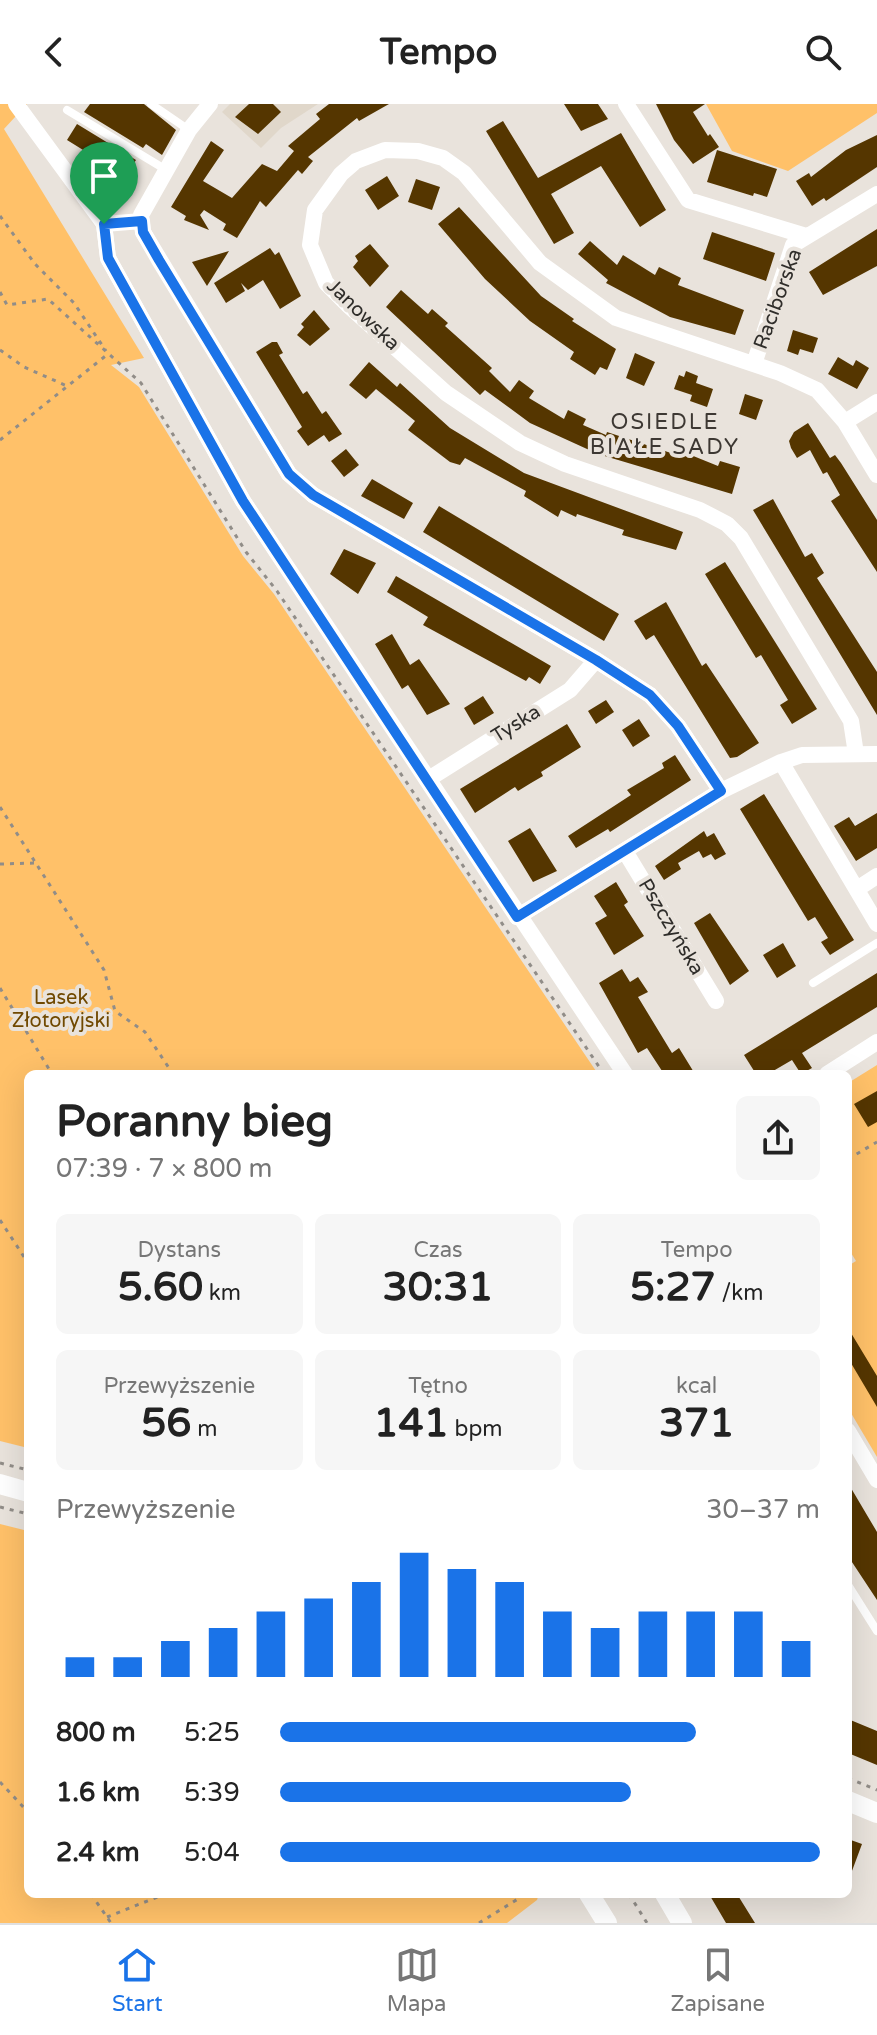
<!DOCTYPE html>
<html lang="pl">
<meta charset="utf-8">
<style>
body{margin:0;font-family:"Varela Round",sans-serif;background:#f6f6f6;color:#222;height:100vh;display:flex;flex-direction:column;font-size:30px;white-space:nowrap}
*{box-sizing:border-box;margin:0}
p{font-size:26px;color:#767676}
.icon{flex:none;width:44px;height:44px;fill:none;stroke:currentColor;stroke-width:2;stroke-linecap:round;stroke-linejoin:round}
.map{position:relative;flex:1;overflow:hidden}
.drawer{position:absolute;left:24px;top:966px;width:828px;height:828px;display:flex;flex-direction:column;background:#fff;border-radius:12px;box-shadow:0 8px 32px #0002}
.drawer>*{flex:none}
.pin{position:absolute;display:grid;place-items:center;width:68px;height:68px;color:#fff;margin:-82px -34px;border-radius:50% 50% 50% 0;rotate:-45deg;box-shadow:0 0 8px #0007}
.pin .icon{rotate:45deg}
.round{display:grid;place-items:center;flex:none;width:84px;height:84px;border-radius:12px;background:#f6f6f6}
.overview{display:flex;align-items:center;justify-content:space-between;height:136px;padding:0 32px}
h1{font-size:44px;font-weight:700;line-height:60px}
.figures{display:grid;grid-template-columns:repeat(3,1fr);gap:12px;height:136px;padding:8px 32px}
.figures div{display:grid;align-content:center;border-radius:12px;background:#f6f6f6;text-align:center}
.figures b{font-size:40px;font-weight:700}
.figures small{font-size:22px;font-weight:400}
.figures p{font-size:22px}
.chart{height:224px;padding:16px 32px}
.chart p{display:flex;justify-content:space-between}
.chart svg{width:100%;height:144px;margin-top:8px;stroke:#1a73e8;stroke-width:6}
ul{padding:0 32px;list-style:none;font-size:26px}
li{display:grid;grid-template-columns:128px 96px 1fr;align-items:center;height:60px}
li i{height:20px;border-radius:10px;background:#1a73e8}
header{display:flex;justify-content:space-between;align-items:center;height:104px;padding:0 32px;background:#fff;font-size:36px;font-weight:700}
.tabs{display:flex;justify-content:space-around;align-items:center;height:112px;border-top:2px solid #e0e0e0;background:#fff;font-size:22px;color:#767676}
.tabs a{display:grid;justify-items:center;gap:4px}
.tabs .selected{color:#1a73e8}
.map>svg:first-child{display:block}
</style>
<header><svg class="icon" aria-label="back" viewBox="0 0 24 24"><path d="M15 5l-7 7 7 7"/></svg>Tempo<svg class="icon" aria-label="search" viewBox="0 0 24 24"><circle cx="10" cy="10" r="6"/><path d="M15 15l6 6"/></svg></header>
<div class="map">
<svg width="877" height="1819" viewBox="0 0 877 1819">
<rect width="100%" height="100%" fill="#e9e3dc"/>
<path fill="#e0d7ca" d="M230,0H318L281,24L261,44L222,8Z"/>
<path fill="#ffc169" d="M0,0H27L4,25L144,254L111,261L139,283L243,452L274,490L598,970H28V1344L0,1337Z
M706,0H877V9L788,67L732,47Z
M877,961V1353L848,1304V1162L856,1157L848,1144V979Z
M0,1420L28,1427V1790H539L537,1796L507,1819H0Z"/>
<path fill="#553600" d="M90,0H144L176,26L162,51L146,40L143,44L84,8Z
M249,0H273L281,8L258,30L235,13Z
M329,0H389L359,17L357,14L308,53L313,57L302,70L298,66L266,103L260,97L237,134L223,126L226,120L204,106L200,111L209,126L184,116L186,112L171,103L211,37L224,46L203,77L232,94L262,60L277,67L294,47L288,42L320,15L316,10Z
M564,0H598L608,15L581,27Z
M656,0H705L693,8L708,32L710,30L719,43L693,60L674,36Z
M503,17L538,74L621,29L666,106L640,123L601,62L551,90L574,129L554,140L486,27Z
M77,20L136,56L125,72L67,36Z
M877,31V63L826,97L824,94L812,102L796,77L809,69L811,73L846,46Z
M717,46L777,65L767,93L754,89L753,92L707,78Z
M387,72L399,92L378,106L365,86Z
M416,75L440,83L432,106L408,98Z
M459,103L541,192L574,215L572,217L616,245L607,266L600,263L595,271L570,255L574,248L530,217L485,175L438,120Z
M877,125V162L823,191L809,168Z
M712,128L775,149L766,177L703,155Z
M590,137L617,161L623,151L655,171L659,163L681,174L678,181L744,206L735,231L670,213L606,179L608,176L578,150Z
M370,140L389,162L370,183L353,163L358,157L355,152Z
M270,144L275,151L279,148L301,192L280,205L263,176L248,186L241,179L245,187L226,199L214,179Z
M229,147L207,182L192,158Z
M401,186L428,210L432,205L448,219L445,222L492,264L489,267L510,288L519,276L534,287L529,294L564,315L568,306L586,315L583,321L606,331L607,328L674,350L676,345L718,362L720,357L740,363L732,390L598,350L530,319L485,286L480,291L386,203Z
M314,206L330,225L310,242L297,231L304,223L301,220Z
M793,226L818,234L813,249L800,245L798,251L787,247Z
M272,238H277L283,249L279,251L303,290L307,287L322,310L326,307L342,330L329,338L324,331L308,342L297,327L302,323L256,248Z
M635,249L655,258L644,282L626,274Z
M838,253L853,262L856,256L869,264L857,285L828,270Z
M369,258L397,283L400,279L450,324L524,369L683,428L676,446L622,431L624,426L577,410L576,413L561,406L558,413L524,392L526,387L465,354L460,361L450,358L408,326L415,317L376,285L366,295L349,281Z
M686,267L698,272L696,279L713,285L707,303L690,297L692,291L674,285L679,271L684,273Z
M745,290L763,296L756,316L739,310Z
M808,319L830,354L835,351L841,359L877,416V468L831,397L840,391L827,368L823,370L810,346L797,354L791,344L789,337L794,328Z
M346,345L359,361L344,373L331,357Z
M372,375L413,399L404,415L361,392Z
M773,395L805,453L812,449L824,469L817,474L877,568V611L753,406Z
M439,402L619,510L604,537L423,428Z
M344,445L376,459L358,490L330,470Z
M725,458L817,605L792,620L780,601L788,596L761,551L756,554L705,470Z
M396,472L551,562L540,580L529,573L526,577L423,521L428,513L387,488Z
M666,498L702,562L706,559L759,639L737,653L730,654L654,531L646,536L634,517Z
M392,530L410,561L419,555L450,600L427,611L408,581L402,585L375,540Z
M483,592L494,609L474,621L464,604Z
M606,596L614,608L596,620L588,607Z
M639,615L650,632L633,643L622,626Z
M567,620L581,643L541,668L543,672L531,679L518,687L515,683L475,709L460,685Z
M675,651L691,676L610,728L608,725L576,744L568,732L631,691L627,686L664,664L662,659Z
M764,690L854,836L830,851L821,838L828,834L815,813L808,817L740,705Z
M877,709V744L856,757L834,722L849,713L855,722Z
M530,724L557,767L533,778L508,737Z
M704,727L707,733L714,729L726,750L715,756L711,750L703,754L699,747L678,759L681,765L664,776L655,762Z
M616,778L628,798L624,801L644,832L614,851L595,819L607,812L594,792Z
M710,809L749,867L730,881L694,819Z
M783,839L796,862L777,874L763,851Z
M622,865L630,878L638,873L648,888L638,893L672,949L679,944L695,970H664L647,944L638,949L599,879Z
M877,869V903L802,949L812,964L801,970L792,956L768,970H756L744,951Z
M877,987V1018L868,1023L854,1000Z
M848,1224L877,1272V1303L848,1254Z
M848,1379L877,1428V1496L848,1452Z
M848,1615L877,1627V1661L848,1649Z
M848,1735L862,1740L849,1775H848Z
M709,1790H737L755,1819H726Z"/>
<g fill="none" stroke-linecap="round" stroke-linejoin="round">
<path stroke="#918d88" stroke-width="3" stroke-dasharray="4 6" stroke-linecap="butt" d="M0,112L35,160L74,199L106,247
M0,188L7,201L48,195L141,279L246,448L277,487L604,970
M0,246L24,263L67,282
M0,336L108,250
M0,703L104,866L115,907L145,928L173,970
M0,760L36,759
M0,884L52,970
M848,1055L877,1038
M0,1116L28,1159
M0,1359L28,1366
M0,1403L28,1410
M848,1674L877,1686
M0,1678L28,1708
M91,1790L111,1819
M629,1790L647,1819
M107,1813L165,1790
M479,1819L526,1790"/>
<path stroke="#fff" stroke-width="8" d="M151,0L189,26
M67,6L168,67
M104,120L141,117
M813,879L877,839
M848,1481L877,1527"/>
<path stroke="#fff" stroke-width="16" d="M16,0L104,120L108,154L243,397L625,970
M210,0L189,26L141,111L143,128L289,370L313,391L596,556L650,591L678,622L721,687
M626,0L688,96L806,132
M754,260L793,141L877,90
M845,318L877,298
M856,650L851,617L741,434L727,420L700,406L565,360L520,339L446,289L349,202L326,179L310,141L315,106L341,70L356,57L385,46L418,47L443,54L464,69L540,159L616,214L780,269L817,286L845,318L877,371
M781,658L877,820
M427,676L570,586L596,556
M626,749L716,897
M857,785L877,772
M517,813L721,687L781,658L802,651L877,650
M827,970L877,938
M848,1327L877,1376"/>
<path stroke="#fff" stroke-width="20" d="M0,1380L28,1388
M848,1697L877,1709
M589,1790L607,1819
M665,1790L682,1819"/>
</g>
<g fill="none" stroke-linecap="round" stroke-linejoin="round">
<g stroke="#fff" stroke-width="16">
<path id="route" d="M142,117L143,128L159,156L289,370L313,391L596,556L650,591L678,622L721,687L517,813L243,397L108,154L104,120Z"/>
</g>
<use href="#route" stroke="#1a73e8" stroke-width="10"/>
</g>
<g text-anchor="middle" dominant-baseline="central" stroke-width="8" stroke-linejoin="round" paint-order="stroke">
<g font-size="20" fill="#2f2d2a" stroke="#e9e3dc">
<text transform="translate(778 195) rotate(-70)">Raciborska</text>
<text transform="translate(363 211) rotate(44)">Janowska</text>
<text transform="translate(516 620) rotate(-32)">Tyska</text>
<text transform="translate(671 823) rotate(59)">Pszczyńska</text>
</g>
<g font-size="20" fill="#704900" stroke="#e9e3dc">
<text x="61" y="894">Lasek<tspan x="61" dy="23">Złotoryjski</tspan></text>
</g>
<g font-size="22" letter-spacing="2" fill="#3d3833" stroke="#e9e3dc">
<text x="665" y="318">OSIEDLE<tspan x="665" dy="25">BIAŁE SADY</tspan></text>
</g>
</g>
</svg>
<div class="pin" style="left:104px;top:120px;background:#1e9e55"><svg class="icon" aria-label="arrive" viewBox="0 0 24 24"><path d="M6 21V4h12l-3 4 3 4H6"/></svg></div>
<section class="drawer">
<div class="overview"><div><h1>Poranny bieg</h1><p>07:39 · 7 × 800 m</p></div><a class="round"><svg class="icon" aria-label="share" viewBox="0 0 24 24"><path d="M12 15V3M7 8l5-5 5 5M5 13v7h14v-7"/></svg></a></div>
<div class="figures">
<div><p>Dystans</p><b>5.60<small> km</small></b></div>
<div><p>Czas</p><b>30:31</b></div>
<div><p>Tempo</p><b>5:27<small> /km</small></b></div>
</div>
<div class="figures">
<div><p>Przewyższenie</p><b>56<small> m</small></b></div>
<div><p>Tętno</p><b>141<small> bpm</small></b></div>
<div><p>kcal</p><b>371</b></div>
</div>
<div class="chart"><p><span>Przewyższenie</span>30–37 m</p>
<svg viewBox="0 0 160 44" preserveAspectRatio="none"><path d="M5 44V38M15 44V38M25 44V33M35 44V29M45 44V24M55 44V20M65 44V15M75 44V6M85 44V11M95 44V15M105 44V24M115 44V29M125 44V24M135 44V24M145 44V24M155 44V33"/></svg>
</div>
<ul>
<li><b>800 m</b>5:25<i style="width:77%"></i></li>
<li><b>1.6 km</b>5:39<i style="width:65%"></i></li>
<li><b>2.4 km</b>5:04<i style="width:100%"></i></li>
</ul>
</section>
</div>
<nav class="tabs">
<a class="selected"><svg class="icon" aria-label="home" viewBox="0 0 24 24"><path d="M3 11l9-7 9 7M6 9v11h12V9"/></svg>Start</a>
<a><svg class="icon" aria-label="map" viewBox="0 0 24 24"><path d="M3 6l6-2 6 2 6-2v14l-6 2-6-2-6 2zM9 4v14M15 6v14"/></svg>Mapa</a>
<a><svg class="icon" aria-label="saved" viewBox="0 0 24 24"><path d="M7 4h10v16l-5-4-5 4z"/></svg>Zapisane</a>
</nav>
